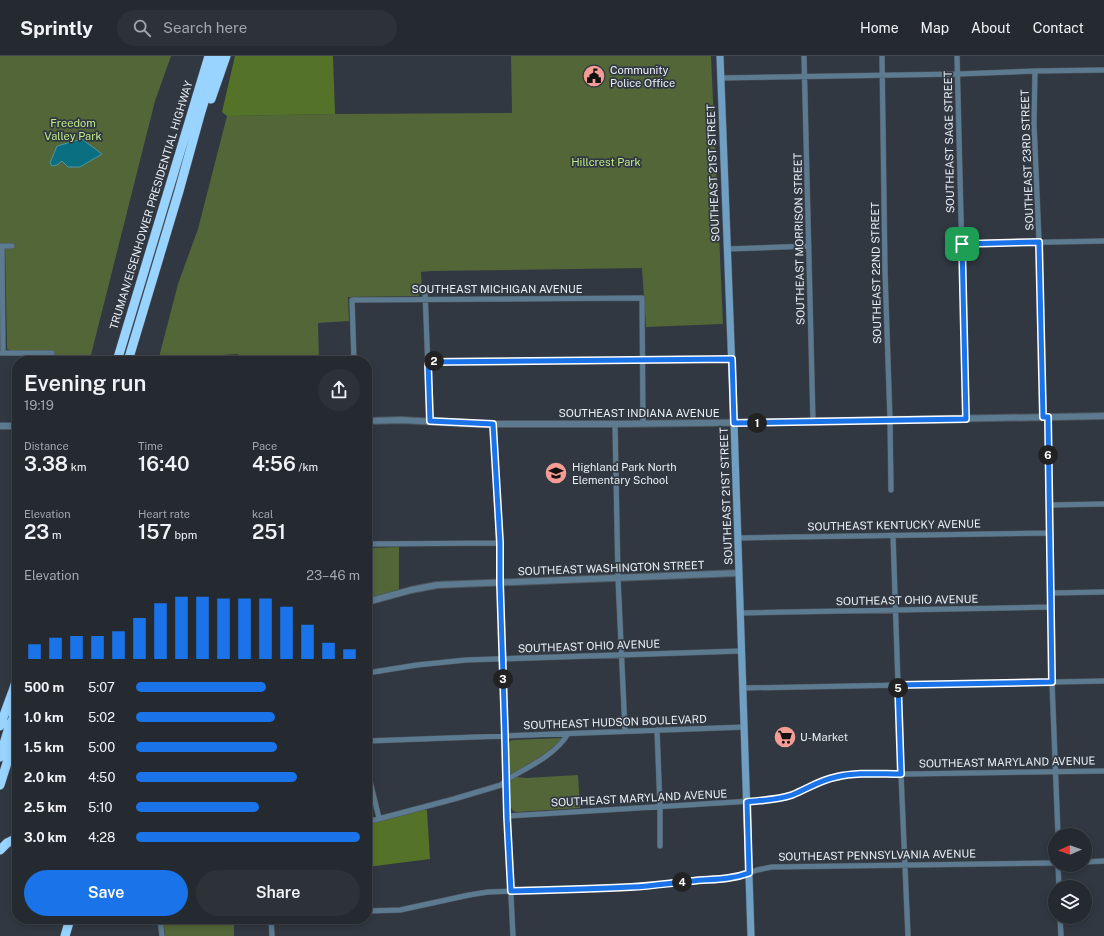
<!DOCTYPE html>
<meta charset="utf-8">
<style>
body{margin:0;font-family:"Public Sans",sans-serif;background:#2d3239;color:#f1f3f6;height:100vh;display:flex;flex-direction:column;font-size:15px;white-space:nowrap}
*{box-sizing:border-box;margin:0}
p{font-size:13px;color:#a3a7ab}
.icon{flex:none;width:22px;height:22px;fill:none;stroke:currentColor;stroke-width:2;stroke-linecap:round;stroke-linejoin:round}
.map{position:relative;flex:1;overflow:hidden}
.panel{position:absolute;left:12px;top:300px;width:360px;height:568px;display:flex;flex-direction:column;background:#252a31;border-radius:16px;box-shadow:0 2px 6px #0003,0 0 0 1px #42464d}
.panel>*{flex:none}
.needle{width:26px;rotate:268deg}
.controls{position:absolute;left:1048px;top:772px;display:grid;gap:8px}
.controls a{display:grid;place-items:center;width:44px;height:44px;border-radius:50%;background:#252a31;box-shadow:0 2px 6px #0003,0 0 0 1px #42464d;font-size:20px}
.pin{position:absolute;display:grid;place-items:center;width:34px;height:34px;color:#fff;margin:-17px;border-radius:8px;box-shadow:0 2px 6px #0006}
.km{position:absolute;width:20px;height:20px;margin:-10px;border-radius:50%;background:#222;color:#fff;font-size:11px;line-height:20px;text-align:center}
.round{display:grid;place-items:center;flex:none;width:42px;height:42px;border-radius:21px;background:#2d3239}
.head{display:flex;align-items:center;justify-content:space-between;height:68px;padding:0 12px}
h1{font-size:22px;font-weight:600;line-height:30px}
.metrics{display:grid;grid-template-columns:repeat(3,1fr);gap:6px;height:68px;padding:4px 12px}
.metrics div{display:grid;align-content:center}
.metrics b{font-size:20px;font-weight:600}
.metrics small{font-size:11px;font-weight:400}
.metrics p{font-size:11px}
.chart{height:112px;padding:8px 12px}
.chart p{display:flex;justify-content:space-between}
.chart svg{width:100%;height:72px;margin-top:4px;stroke:#1a73e8;stroke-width:6}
.primary-button{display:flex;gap:8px;margin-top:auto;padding:8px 12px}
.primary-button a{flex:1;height:46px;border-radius:24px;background:#1a73e8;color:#fff;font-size:16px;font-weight:600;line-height:46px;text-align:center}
.primary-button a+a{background:#2d3239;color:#f1f3f6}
ul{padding:0 12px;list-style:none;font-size:13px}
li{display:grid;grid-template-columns:64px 48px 1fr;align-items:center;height:30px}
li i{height:10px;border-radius:5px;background:#1a73e8}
header{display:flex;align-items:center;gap:24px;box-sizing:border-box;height:56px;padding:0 20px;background:#252a31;border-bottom:1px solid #42464d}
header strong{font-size:19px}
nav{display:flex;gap:22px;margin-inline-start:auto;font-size:14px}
.search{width:280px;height:36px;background:#2d3239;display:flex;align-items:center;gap:10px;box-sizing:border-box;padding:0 14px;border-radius:22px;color:#a3a7ab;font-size:15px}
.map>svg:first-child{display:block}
</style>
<header>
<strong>Sprintly</strong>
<div class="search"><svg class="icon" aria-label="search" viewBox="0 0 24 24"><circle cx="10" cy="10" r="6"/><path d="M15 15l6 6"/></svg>Search here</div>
<nav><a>Home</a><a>Map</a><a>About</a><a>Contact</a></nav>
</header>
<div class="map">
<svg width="1104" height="880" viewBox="0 0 1104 880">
<rect width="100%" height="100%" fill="#313841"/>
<path fill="#526638" d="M0,0H171L155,45L91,299L50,300L48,294H10L7,293V290L5,188L0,187Z
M511,0H711L723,268L646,271L642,212L431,215L421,216L422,236L418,240L348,241L349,265L318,267L319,305H238V298L206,300V305H158L178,228L198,173L227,60L335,58L512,57Z
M399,491V534L367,543V492Z
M561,682L562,683L546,697L513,718H510L508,717V688L510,685L513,684Z
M578,719L580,752L517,756L513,755L510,750L508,729L510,725L513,722L517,721L526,722Z
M163,863H234V880H165Z"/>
<path fill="#547328" d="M235,0H333L335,58L227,60L222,56Z
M425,753L427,755L430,803L367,811V769Z"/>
<path fill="#0b6f82" stroke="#4e95a4" d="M82,83L102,98L80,111H68L62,105L57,109L52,110L50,107L57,90Z"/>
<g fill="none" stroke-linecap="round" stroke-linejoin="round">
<g stroke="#4e555e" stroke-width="6">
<path id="minor" d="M804,0L813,366
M882,0L885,215L890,364L891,434
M957,0L966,363
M1035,15L1034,68L1039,185L1043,361
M720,22L958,18L1035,15L1104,14
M962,188L1104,185
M0,190H12
M2,190L3,297
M727,193L809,190
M425,235L430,365
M1,297H52
M354,305L352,244L642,242L643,367
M428,306L732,303
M1048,361L1052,626L1058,779
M493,368L499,487L500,527L505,680L507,760L513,880
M615,368L618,522L625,675
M1049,449L1104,448
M893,479L901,718L908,880
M738,482L1050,477
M367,488L499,487
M1050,537L1104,536
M740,557L1051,551
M367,617L417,609L466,604L741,595
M743,632L1104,625
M657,674L660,751V790
M367,685L745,671
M367,713L379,762
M507,760L770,744L791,739L827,723L847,719L1104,715
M367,766L454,743L501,729L506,724C528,711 554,700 568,678
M1085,806L1104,805
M1058,809L1059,831
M367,855L400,854L469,839L488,836L631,831L693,825L722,824L739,821L757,814L772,811L1055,807
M1060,861L1061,880
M160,863L162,880
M271,863L272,880"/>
</g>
<g stroke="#4e555e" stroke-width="8">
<path id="tertiary" d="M367,365L401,364L475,368H615L780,366L1104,360
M0,370H17
M367,546L411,534L437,529L739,517"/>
</g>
<g stroke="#4e555e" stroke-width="8">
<path id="secondary" d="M720,0L734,367L751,880"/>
</g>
<g stroke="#4e555e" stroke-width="10">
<path id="motorway" d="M211,43L226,0
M117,305L209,0
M128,305L179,135L200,59L218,0
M14,632L17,623
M0,670L3,662
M0,701L13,658
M0,729L17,675
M0,794L7,787L17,782
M65,880L70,863"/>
</g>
<use href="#minor" stroke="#5c7a90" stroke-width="5"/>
<use href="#tertiary" stroke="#5c7a90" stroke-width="6"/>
<use href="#secondary" stroke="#6f9fc2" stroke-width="7"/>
<use href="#motorway" stroke="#98d4ff" stroke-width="9"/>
<g stroke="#4e555e" stroke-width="10" stroke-linecap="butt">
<path id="motorway-bridge" d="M13,658L17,645
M3,662L14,632"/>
</g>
<use href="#motorway-bridge" stroke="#98d4ff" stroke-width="9"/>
</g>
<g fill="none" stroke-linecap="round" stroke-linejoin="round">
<g stroke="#fff" stroke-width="8">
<path id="route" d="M1039,186L1043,361H1048L1052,626L898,629L901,718C879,718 857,716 836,721C820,724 807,733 792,739C777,744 762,744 747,746L749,817C730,824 712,823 692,825C671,827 651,830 631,831C591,833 551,834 511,835L507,760L505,680L500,527V487L493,368L430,365L428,306L732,303L734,367L966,363L962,188Z"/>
</g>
<use href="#route" stroke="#1a73e8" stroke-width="5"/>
</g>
<defs>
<g id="civic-disc" transform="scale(1.15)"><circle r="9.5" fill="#f59c95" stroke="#313841"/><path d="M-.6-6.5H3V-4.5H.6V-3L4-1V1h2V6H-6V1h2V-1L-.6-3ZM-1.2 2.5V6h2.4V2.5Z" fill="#111"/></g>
<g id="school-disc" transform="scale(1.15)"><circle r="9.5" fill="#f59c95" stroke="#313841"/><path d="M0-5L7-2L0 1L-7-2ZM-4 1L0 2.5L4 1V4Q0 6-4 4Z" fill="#111"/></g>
<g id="supermarket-disc" transform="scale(1.15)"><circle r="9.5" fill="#f59c95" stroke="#313841"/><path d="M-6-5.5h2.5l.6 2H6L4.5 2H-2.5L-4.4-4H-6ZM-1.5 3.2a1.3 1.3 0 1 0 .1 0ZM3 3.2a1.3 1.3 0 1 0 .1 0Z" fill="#111"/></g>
</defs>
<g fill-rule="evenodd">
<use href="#civic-disc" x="594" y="20"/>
<use href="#school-disc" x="556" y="417"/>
<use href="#supermarket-disc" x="785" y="681"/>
</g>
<g text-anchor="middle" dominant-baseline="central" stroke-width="3.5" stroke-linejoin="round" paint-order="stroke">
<g font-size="11" fill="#e9eef4" stroke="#313841" text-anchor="start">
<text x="610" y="14">Community<tspan x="610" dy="13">Police Office</tspan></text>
<text x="572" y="411">Highland Park North<tspan x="572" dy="13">Elementary School</tspan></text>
<text x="800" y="681">U-Market</text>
</g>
<g font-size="11" fill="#beeb86" stroke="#313841">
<text x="73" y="67">Freedom<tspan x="73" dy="13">Valley Park</tspan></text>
<text x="606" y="106">Hillcrest Park</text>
</g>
<g font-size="11" fill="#e9eef4" stroke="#313841">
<text transform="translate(949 86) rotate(-91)">SOUTHEAST SAGE STREET</text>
<text transform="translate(1027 104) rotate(-92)">SOUTHEAST 23RD STREET</text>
<text transform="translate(713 117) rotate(-92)">SOUTHEAST 21ST STREET</text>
<text transform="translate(151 149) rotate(-73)">TRUMAN/EISENHOWER PRESIDENTIAL HIGHWAY</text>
<text transform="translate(799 183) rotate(-91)">SOUTHEAST MORRISON STREET</text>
<text transform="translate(876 217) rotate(-91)">SOUTHEAST 22ND STREET</text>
<text x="497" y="233">SOUTHEAST MICHIGAN AVENUE</text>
<text x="639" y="357">SOUTHEAST INDIANA AVENUE</text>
<text transform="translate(726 440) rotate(-92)">SOUTHEAST 21ST STREET</text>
<text transform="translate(894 469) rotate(-1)">SOUTHEAST KENTUCKY AVENUE</text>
<text transform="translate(611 512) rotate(-2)">SOUTHEAST WASHINGTON STREET</text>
<text transform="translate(907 544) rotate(-1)">SOUTHEAST OHIO AVENUE</text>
<text transform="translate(589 590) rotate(-2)">SOUTHEAST OHIO AVENUE</text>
<text transform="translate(615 666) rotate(-2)">SOUTHEAST HUDSON BOULEVARD</text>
<text transform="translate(1007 706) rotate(-1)">SOUTHEAST MARYLAND AVENUE</text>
<text transform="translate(639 742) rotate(-3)">SOUTHEAST MARYLAND AVENUE</text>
<text transform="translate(877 799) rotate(-1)">SOUTHEAST PENNSYLVANIA AVENUE</text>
</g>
</g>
</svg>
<div class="controls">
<a><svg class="needle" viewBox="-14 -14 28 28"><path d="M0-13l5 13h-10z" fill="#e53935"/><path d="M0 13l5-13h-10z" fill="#a3a7ab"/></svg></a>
<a><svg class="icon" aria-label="layers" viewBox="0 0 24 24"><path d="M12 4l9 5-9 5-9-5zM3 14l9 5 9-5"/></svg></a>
</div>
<div class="pin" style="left:962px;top:188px;background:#1e9e55"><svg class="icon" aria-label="arrive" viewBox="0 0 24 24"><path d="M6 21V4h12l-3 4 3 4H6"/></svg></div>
<b class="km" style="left:757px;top:367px">1</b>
<b class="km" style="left:434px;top:305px">2</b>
<b class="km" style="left:503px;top:623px">3</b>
<b class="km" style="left:682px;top:826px">4</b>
<b class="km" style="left:898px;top:632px">5</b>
<b class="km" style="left:1048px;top:399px">6</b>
<section class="panel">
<div class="head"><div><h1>Evening run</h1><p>19:19</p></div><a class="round"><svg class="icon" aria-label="share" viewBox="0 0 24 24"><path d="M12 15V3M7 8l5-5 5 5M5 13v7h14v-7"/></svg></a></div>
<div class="metrics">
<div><p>Distance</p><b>3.38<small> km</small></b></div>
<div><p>Time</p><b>16:40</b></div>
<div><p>Pace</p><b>4:56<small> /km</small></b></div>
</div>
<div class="metrics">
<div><p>Elevation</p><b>23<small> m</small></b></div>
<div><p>Heart rate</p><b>157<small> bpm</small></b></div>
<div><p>kcal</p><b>251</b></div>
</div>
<div class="chart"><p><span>Elevation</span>23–46 m</p>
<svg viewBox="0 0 160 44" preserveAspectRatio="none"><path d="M5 44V35M15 44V31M25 44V30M35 44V30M45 44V27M55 44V19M65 44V10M75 44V6M85 44V6M95 44V7M105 44V7M115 44V7M125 44V12M135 44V23M145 44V34M155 44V38"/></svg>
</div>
<ul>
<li><b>500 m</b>5:07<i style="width:58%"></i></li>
<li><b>1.0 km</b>5:02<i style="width:62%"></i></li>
<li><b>1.5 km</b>5:00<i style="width:63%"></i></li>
<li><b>2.0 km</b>4:50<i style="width:72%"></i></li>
<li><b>2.5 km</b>5:10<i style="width:55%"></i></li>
<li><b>3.0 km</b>4:28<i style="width:100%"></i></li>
</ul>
<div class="primary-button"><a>Save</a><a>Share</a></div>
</section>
</div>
